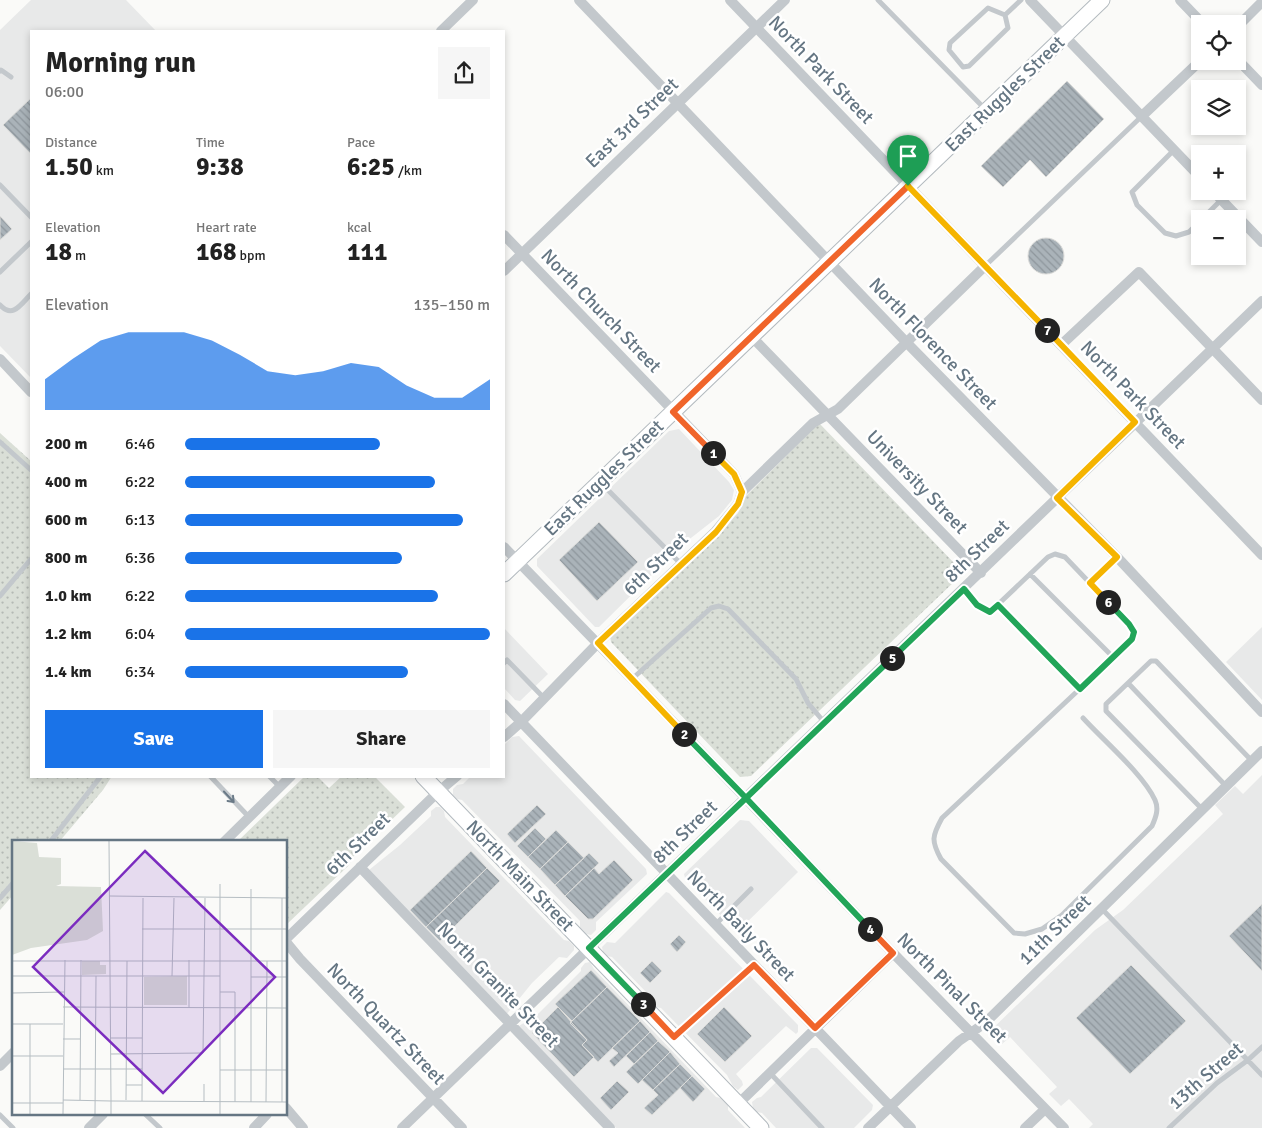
<!DOCTYPE html>
<meta charset="utf-8">
<style>
body{margin:0;font-family:Signika,sans-serif;background:#f6f6f6;color:#222;height:100vh;display:flex;flex-direction:column;font-size:19px;white-space:nowrap}
*{box-sizing:border-box;margin:0}
p{font-size:16px;color:#767676}
.icon{flex:none;width:28px;height:28px;fill:none;stroke:currentColor;stroke-width:2;stroke-linecap:round;stroke-linejoin:round}
.map{position:relative;flex:1;overflow:hidden}
.side{position:absolute;left:30px;top:30px;width:475px;height:748px;display:flex;flex-direction:column;background:#fff;border-radius:0px;box-shadow:0 2px 8px #0003}
.side>*{flex:none}
.tools{position:absolute;left:1191px;top:15px;display:grid;gap:10px}
.tools a{display:grid;place-items:center;width:55px;height:55px;border-radius:0px;background:#fff;box-shadow:0 2px 8px #0003;font-size:25px}
.pin{position:absolute;display:grid;place-items:center;width:42px;height:42px;color:#fff;margin:-51px -21px;border-radius:50% 50% 50% 0;rotate:-45deg;box-shadow:0 0 5px #0007}
.pin .icon{rotate:45deg}
.km{position:absolute;width:25px;height:25px;margin:-12px;border-radius:50%;background:#222;color:#fff;font-size:14px;line-height:25px;text-align:center}
.round{display:grid;place-items:center;flex:none;width:52px;height:52px;border-radius:0px;background:#f6f6f6}
.overview{display:flex;align-items:center;justify-content:space-between;height:85px;padding:0 15px}
h1{font-size:28px;font-weight:700;line-height:38px}
.figures{display:grid;grid-template-columns:repeat(3,1fr);gap:8px;height:85px;padding:5px 15px}
.figures div{display:grid;align-content:center}
.figures b{font-size:25px;font-weight:700}
.figures small{font-size:14px;font-weight:400}
.figures p{font-size:14px}
.chart{height:140px;padding:10px 15px}
.chart p{display:flex;justify-content:space-between}
.chart svg{width:100%;height:90px;margin-top:5px;fill:#1a73e8;opacity:.7}
.button{display:flex;gap:10px;margin-top:auto;padding:10px 15px}
.button a{flex:1;height:58px;border-radius:0px;background:#1a73e8;color:#fff;font-size:20px;font-weight:700;line-height:58px;text-align:center}
.button a+a{background:#f6f6f6;color:#222}
ul{padding:0 15px;list-style:none;font-size:16px}
li{display:grid;grid-template-columns:80px 60px 1fr;align-items:center;height:38px}
li i{height:12px;border-radius:6px;background:#1a73e8}
.map>svg:first-child{display:block}
</style>
<div class="map">
<svg width="1262" height="1128" viewBox="0 0 1262 1128">
<defs>
<pattern id="park-dots" width="8" height="8" patternUnits="userSpaceOnUse" patternTransform="scale(1.25)"><rect width="8" height="8" fill="#dadfd7"/><path d="M2 2h.1M6 6h.1" fill="none" stroke="#b4b9b4" stroke-width="1.8" stroke-linecap="round"/></pattern>
<pattern id="building-back-hatch" width="6" height="6" patternUnits="userSpaceOnUse" patternTransform="scale(1.25)"><rect width="6" height="6" fill="#aab3b9"/><path d="M-1 5l2 2M0 0l6 6M5-1l2 2" fill="none" stroke="#8e969c"/></pattern>
</defs>
<rect width="100%" height="100%" fill="#fafaf8"/>
<path fill="#e8e9e9" d="M31,0H126L156,31H31V378L0,346V30Z
M679,429L729,482L734,490L732,500L719,516L682,545L599,627H595L537,566V559L669,431Z
M1262,627V700L1226,662Z
M504,628L548,674L520,701L515,700L504,688Z
M519,736L646,869L647,874L596,922V930L591,935L586,934L580,928V921L462,800L457,799L453,795V789L457,785L463,784L471,776H504V745L512,737Z
M1262,775V1128H1089L1093,1124L1069,1099L1061,1106L1049,1094L1057,1087L1010,1037L1002,1044L990,1031L1095,930L1123,910L1223,814L1215,805L1235,786L1243,794Z
M436,807H440L444,811L445,817L564,940L569,941L574,946V950L567,958L559,957L532,983L506,1015L369,870L400,845L431,816V811Z
M740,820L749,821L798,872L737,932L685,878L684,874Z
M666,892L669,893L798,1025V1032L796,1034L786,1026L736,1074L742,1081L743,1085L738,1090L733,1086L727,1075L661,1008L656,1007L649,999L648,994L612,957L607,956L603,952L602,947L607,942L615,943Z
M590,962L594,969L716,1097L721,1098L728,1105V1110L745,1128H616L519,1026L539,1013L581,971V968L585,963Z
M811,1048H817L873,1105L872,1110L854,1128H776L762,1113L757,1112L753,1108L752,1102L757,1098L761,1097Z"/>
<path fill="url(#park-dots)" d="M819,423L956,565L958,573L956,580L751,776L740,777L611,642L610,636L738,513L746,496Z
M0,433L31,461V776H112L103,790L59,842H14V894L0,910Z
M305,776H317L329,788L342,776H374L405,807L352,858L349,865L286,925V842H237Z"/>
<path fill="url(#building-back-hatch)" stroke="#dcdcda" d="M1067,81L1104,119L1046,177L1030,160L1003,187L981,166Z
M31,98V154L3,125Z
M0,216L12,229L0,240Z
M1028 256a18 18 0 1 1 36 0a18 18 0 1 1-36 0Z
M599,522L638,562L597,601L559,560Z
M537,805L546,814L515,843L507,834Z
M535,828L546,839L528,857L517,846Z
M556,830L568,842L540,869L528,857Z
M568,842L584,858L555,885L540,869Z
M471,851L487,868L426,927L410,910Z
M589,853L599,863L565,896L555,885Z
M614,860L633,880L593,919H588L565,896L594,868L599,874Z
M487,868L500,881L440,941L426,927Z
M1262,904V971L1229,936Z
M679,935L686,942L677,952L670,944Z
M652,961L662,971L650,983L640,973Z
M1131,965L1186,1021L1130,1074L1076,1018Z
M591,970L607,987L572,1021L555,1004Z
M607,987L640,1021L598,1062L582,1045L587,1040L570,1023Z
M558,1007L587,1040L582,1045L594,1057L574,1077L532,1033Z
M724,1007L752,1036L725,1062L697,1034Z
M640,1021L650,1032L614,1067L609,1061L618,1053L612,1048Z
M650,1032L658,1041L634,1064L626,1056Z
M658,1041L670,1052L638,1084L626,1072Z
M670,1052L680,1064L653,1090L642,1080Z
M680,1064L692,1076L652,1115L644,1108L658,1095L653,1090Z
M692,1076L705,1089L693,1102L680,1088Z
M617,1081L629,1092L611,1110L600,1098Z"/>
<g fill="none" stroke-linecap="round" stroke-linejoin="round">
<g stroke="#b3babf" stroke-width="17">
<path id="secondary" d="M504,574L1102,0
M423,776L761,1128"/>
</g>
<path stroke="#c3c8cc" stroke-width="5" d="M878,0L986,110
M988,8L1005,15L1008,28L969,66L963,67L949,50L950,43Z
M1005,15L1021,0
M0,71L1,70L11,77
M1174,150L1132,192L1137,205L1165,233L1176,236L1189,232L1200,221
M0,185L31,217
M1202,219L1221,200
M985,266L1142,116
M0,272L31,242
M0,305C13,319 21,304 31,294
M0,442L31,470
M600,482L681,564
M1030,574L1113,657
M1090,583L1117,557
M964,589L977,605L990,612L1048,557L1055,554L1065,557L1129,624L1134,632L1133,639L942,818C932,836 931,841 941,859L1014,933L1025,934L1042,929L1062,915L1152,826C1156,817 1159,809 1155,800C1143,774 1103,740 1083,718
M0,596L31,559
M998,605L1080,689
M504,663L507,660L544,698
M632,679L711,608L719,606L728,609L796,679L808,703L824,722
M1128,683L1226,786
M210,776L249,817
M269,776L280,787
M1202,809L1106,711V704L1151,661H1156L1252,761
M50,842L101,776
M0,898L14,882
M1102,909L1262,1075
M716,924L751,889
M675,1037L754,965
M770,1073L822,1128
M145,1114L160,1128
M0,1115L13,1128
M1169,1128L1217,1083L1248,1060L1262,1047"/>
<path stroke="#c3c8cc" stroke-width="10" d="M579,0L906,342L1117,557L1262,712
M730,0L1262,555
M1030,0L1200,177
M1180,0L1203,24
M1238,26L1262,2
M441,31L473,0
M1238,60L1262,85
M1142,116L1200,61
M1213,191L1262,242
M504,235L734,474L742,492
M504,271L785,0
M752,337L981,573
M1061,345L1139,272L1262,400
M0,359L31,392
M504,547L632,679L893,953L1064,1128
M504,704L911,1128
M504,737L521,722L598,643L715,532L738,504L742,492L813,423L838,409L985,266
M224,842L291,776
M360,867L610,1128
M286,939L438,792L457,776
M286,942L300,959L462,1128
M0,1066L14,1052
M738,1104L893,953
M286,1108L303,1128
M89,1128L103,1114
M254,1128L267,1114
M402,1128L1262,301
M868,1128L959,1041L985,1023L1262,751
M1025,1128L1045,1109"/>
<use href="#secondary" stroke="#fff" stroke-width="15"/>
</g>
<defs><path id="oneway-shaft" d="M-6 0H5M1.5-3L5.5 0L1.5 3" fill="none" stroke-width="1.6" stroke-linecap="round" stroke-linejoin="round" transform="scale(1.25)"/></defs>
<use stroke="#6a7a87" href="#oneway-shaft" transform="translate(229 797) rotate(47)"/>
<g fill="none" stroke-linecap="round" stroke-linejoin="round">
<g stroke="#fff" stroke-width="10">
<path id="split-1" d="M713,453L673,412L908,186"/>
</g>
<g stroke="#fff" stroke-width="10">
<path id="split-2" d="M684,734L598,643L716,532L738,504L742,492L734,474L713,453"/>
</g>
<g stroke="#fff" stroke-width="10">
<path id="split-3" d="M643,1004L589,948L746,798L684,734"/>
</g>
<g stroke="#fff" stroke-width="10">
<path id="split-4" d="M643,1004L674,1037L754,965L815,1028L893,953L870,929"/>
</g>
<g stroke="#fff" stroke-width="10">
<path id="split-5" d="M870,929L746,798L892,658"/>
</g>
<g stroke="#fff" stroke-width="10">
<path id="split-6" d="M892,658L964,589L977,605L990,612L998,605L1080,689L1132,639L1134,632L1129,624L1108,602"/>
</g>
<g stroke="#fff" stroke-width="10">
<path id="split-7" d="M1047,330L1135,422L1057,498L1117,557L1090,583L1108,602"/>
</g>
<g stroke="#fff" stroke-width="10">
<path id="split-8" d="M908,186L1047,330"/>
</g>
<use href="#split-1" stroke="#f0652b" stroke-width="6"/>
<use href="#split-2" stroke="#f5b400" stroke-width="6"/>
<use href="#split-3" stroke="#22a559" stroke-width="6"/>
<use href="#split-4" stroke="#f0652b" stroke-width="6"/>
<use href="#split-5" stroke="#22a559" stroke-width="6"/>
<use href="#split-6" stroke="#22a559" stroke-width="6"/>
<use href="#split-7" stroke="#f5b400" stroke-width="6"/>
<use href="#split-8" stroke="#f5b400" stroke-width="6"/>
</g>
<g text-anchor="middle" dominant-baseline="central" stroke-width="5" stroke-linejoin="round" paint-order="stroke">
<g font-size="19" fill="#657683" stroke="#fff">
<text transform="translate(821 70) rotate(46)">North Park Street</text>
<text transform="translate(1005 94) rotate(-44)">East Ruggles Street</text>
<text transform="translate(632 123) rotate(-44)">East 3rd Street</text>
<text transform="translate(601 311) rotate(46)">North Church Street</text>
<text transform="translate(933 344) rotate(46)">North Florence Street</text>
<text transform="translate(1133 395) rotate(46)">North Park Street</text>
<text transform="translate(604 478) rotate(-44)">East Ruggles Street</text>
<text transform="translate(917 482) rotate(46)">University Street</text>
<text transform="translate(977 551) rotate(-44)">8th Street</text>
<text transform="translate(656 564) rotate(-44)">6th Street</text>
<text transform="translate(685 832) rotate(-44)">8th Street</text>
<text transform="translate(358 844) rotate(-44)">6th Street</text>
<text transform="translate(520 876) rotate(46)">North Main Street</text>
<text transform="translate(741 926) rotate(46)">North Baily Street</text>
<text transform="translate(1055 930) rotate(-44)">11th Street</text>
<text transform="translate(498 985) rotate(46)">North Granite Street</text>
<text transform="translate(952 988) rotate(45)">North Pinal Street</text>
<text transform="translate(386 1024) rotate(46)">North Quartz Street</text>
<text transform="translate(1206 1076) rotate(-41)">13th Street</text>
</g>
</g>
<g transform="translate(12 840)">
<rect width="275" height="275" fill="#fafaf8"/>
<path d="M0,1L25,3L27,17L49,18V44L44,46L89,47L91,91L75,100L19,108L0,115ZM70,121H88V125H94V134L70,135ZM175,136V165H132V137Z" fill="#dadfd7"/>
<path fill="none" stroke="#b5bdc2" stroke-width="1" d="M208,44V274M97,56L275,58M130,89H275M177,120V168M0,121H275M0,136H208M160,136L162,58M239,137H275M208,152H223V262M0,153L52,152M51,167L275,168M0,184H51M99,198H130M51,199H68M99,214L191,213L193,58M0,216H51M51,229H130M208,230H275M192,244V261M114,245H130M51,260L99,261L97,1M68,260L69,120M114,260L115,121M130,261L131,58M239,262V49M254,262L255,121M270,262V58M0,263H51M18,274V184M51,274L53,120M83,274L84,136M99,274V261L275,262"/>
<path fill="#7b2cbf" fill-opacity="0.15" stroke="#7b2cbf" stroke-width="2.5" d="M133,11L263,137L151,253L21,127Z"/>
<rect width="275" height="275" fill="none" stroke="#657683" stroke-width="2.5"/>
</g>
</svg>
<div class="tools">
<a><svg class="icon" aria-label="locate" viewBox="0 0 24 24"><circle cx="12" cy="12" r="6"/><path d="M12 2v4M12 18v4M2 12h4M18 12h4"/></svg></a>
<a><svg class="icon" aria-label="layers" viewBox="0 0 24 24"><path d="M12 4l9 5-9 5-9-5zM3 14l9 5 9-5"/></svg></a>
<a>+</a>
<a>−</a>
</div>
<div class="pin" style="left:908px;top:186px;background:#1e9e55"><svg class="icon" aria-label="arrive" viewBox="0 0 24 24"><path d="M6 21V4h12l-3 4 3 4H6"/></svg></div>
<b class="km" style="left:713px;top:453px">1</b>
<b class="km" style="left:684px;top:734px">2</b>
<b class="km" style="left:643px;top:1004px">3</b>
<b class="km" style="left:870px;top:929px">4</b>
<b class="km" style="left:892px;top:658px">5</b>
<b class="km" style="left:1108px;top:602px">6</b>
<b class="km" style="left:1047px;top:330px">7</b>
<section class="side">
<div class="overview"><div><h1>Morning run</h1><p>06:00</p></div><a class="round"><svg class="icon" aria-label="share" viewBox="0 0 24 24"><path d="M12 15V3M7 8l5-5 5 5M5 13v7h14v-7"/></svg></a></div>
<div class="figures">
<div><p>Distance</p><b>1.50<small> km</small></b></div>
<div><p>Time</p><b>9:38</b></div>
<div><p>Pace</p><b>6:25<small> /km</small></b></div>
</div>
<div class="figures">
<div><p>Elevation</p><b>18<small> m</small></b></div>
<div><p>Heart rate</p><b>168<small> bpm</small></b></div>
<div><p>kcal</p><b>111</b></div>
</div>
<div class="chart"><p><span>Elevation</span>135–150 m</p>
<svg viewBox="0 0 160 44" preserveAspectRatio="none"><path d="M0 44V29L10 19L20 10L30 6L40 6L50 6L60 10L70 17L80 25L90 27L100 25L110 21L120 23L130 32L140 38L150 38L160 29V44z"/></svg>
</div>
<ul>
<li><b>200 m</b>6:46<i style="width:64%"></i></li>
<li><b>400 m</b>6:22<i style="width:82%"></i></li>
<li><b>600 m</b>6:13<i style="width:91%"></i></li>
<li><b>800 m</b>6:36<i style="width:71%"></i></li>
<li><b>1.0 km</b>6:22<i style="width:83%"></i></li>
<li><b>1.2 km</b>6:04<i style="width:100%"></i></li>
<li><b>1.4 km</b>6:34<i style="width:73%"></i></li>
</ul>
<div class="button"><a>Save</a><a>Share</a></div>
</section>
</div>
